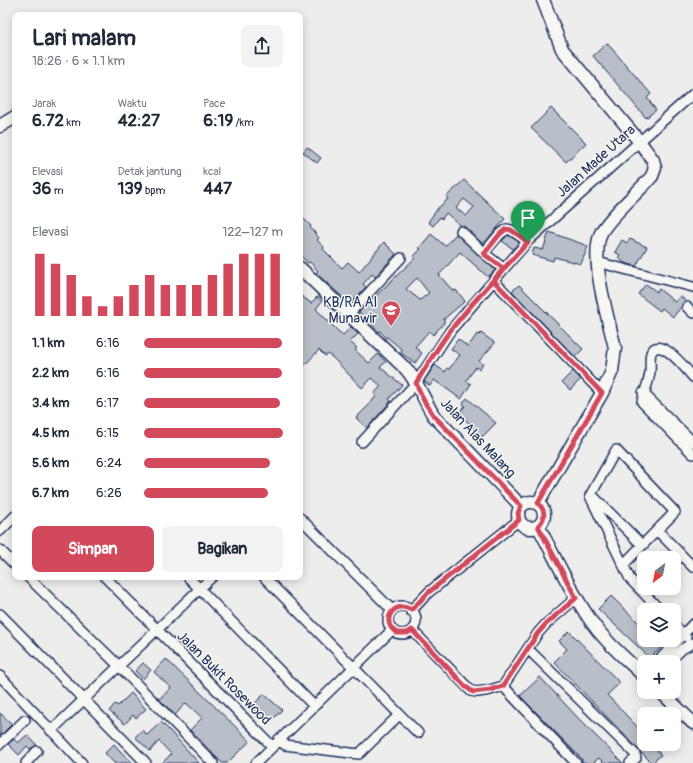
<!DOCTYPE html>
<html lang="id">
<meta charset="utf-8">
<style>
body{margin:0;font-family:Pangolin,sans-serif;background:#f2f2f3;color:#1f2937;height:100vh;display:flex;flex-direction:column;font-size:15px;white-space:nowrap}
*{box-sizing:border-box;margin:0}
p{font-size:13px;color:#747a83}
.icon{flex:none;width:22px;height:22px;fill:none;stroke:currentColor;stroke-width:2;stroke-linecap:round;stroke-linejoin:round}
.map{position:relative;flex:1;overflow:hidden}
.panel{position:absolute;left:12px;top:12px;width:291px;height:568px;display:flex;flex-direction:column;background:#fff;border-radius:8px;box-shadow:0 2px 10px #0003}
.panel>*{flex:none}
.needle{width:26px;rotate:212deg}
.buttons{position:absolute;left:637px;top:551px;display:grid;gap:8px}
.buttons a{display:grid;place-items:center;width:44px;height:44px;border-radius:8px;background:#fff;box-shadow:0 2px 10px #0003;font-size:20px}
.pin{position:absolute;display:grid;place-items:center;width:34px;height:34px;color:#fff;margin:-41px -17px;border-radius:50% 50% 50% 0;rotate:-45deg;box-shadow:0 0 4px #0007}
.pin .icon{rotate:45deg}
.round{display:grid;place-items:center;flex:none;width:42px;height:42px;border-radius:8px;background:#f2f2f3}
.overview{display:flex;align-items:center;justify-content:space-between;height:68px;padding:0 20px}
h1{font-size:22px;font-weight:800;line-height:30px}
.figures{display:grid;grid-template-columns:repeat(3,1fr);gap:6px;height:68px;padding:4px 20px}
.figures div{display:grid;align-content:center}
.figures b{font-size:17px;font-weight:800}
.figures small{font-size:11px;font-weight:400}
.figures p{font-size:11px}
.chart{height:112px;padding:8px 20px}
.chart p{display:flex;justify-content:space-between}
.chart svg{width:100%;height:72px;margin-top:4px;stroke:#d1495b;stroke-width:6}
.cta{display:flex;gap:8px;margin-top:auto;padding:8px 20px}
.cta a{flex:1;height:46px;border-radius:8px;background:#d1495b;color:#fff;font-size:16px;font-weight:800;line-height:46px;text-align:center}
.cta a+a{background:#f2f2f3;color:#1f2937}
ul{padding:0 20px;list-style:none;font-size:13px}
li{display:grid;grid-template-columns:64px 48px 1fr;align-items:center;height:30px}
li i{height:10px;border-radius:5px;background:#d1495b}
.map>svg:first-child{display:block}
</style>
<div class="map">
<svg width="693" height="763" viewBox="0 0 693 763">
<rect width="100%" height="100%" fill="#edeeec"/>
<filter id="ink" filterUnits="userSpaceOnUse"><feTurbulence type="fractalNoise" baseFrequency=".025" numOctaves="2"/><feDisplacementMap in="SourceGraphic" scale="8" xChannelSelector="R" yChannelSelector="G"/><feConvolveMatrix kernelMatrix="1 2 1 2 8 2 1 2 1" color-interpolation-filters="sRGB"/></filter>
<g filter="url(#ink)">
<path fill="#b9bfc8" stroke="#1b2f5e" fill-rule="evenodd" d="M607,43L651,94L647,98L656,110L646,118L593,56Z
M551,108L586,143L566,162L531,128Z
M307,147L321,158L317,163L303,152Z
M464,180L505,219L483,244L465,227L460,225L446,213L442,219L440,217L433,226L428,222L438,208L448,199L446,197ZM464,199L474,207L466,216L456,208Z
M300,215L311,226L310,227L319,238L317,240L324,247L323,249L342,268L348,262L359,272L384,242L396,254L375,277L372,274L363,284L366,287L350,304L316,273L318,271L310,262L308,263L300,255Z
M518,220L529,229L526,233L514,225Z
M549,232L588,246L581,264L554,257L553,261L532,255L534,248L543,250Z
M431,234L445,246L456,234L495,270L488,277L460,252L439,275L453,291L456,290L465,301L444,319V323L433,335L429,331L415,347L422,353L415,363L401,353L402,351L399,347L387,337L386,338L380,331L379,332L359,312L415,258L413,257L421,249L419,248ZM417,278L429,293L420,300L406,289Z
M508,235L519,242L513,249L502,241Z
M630,239L647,247L636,266L625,263L618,258L620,255L615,252L622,240L627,243Z
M646,284L657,292L659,289L675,302L680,296L686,301L673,317L662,308L660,311L638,294Z
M519,285L583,349L575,357L512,291Z
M300,295L311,303L317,297L322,301L316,309L338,331L343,335L351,327L358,334L350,342L357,348L355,350L369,363L378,354L386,362L380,367L402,385L389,399L391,401L367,428L356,418L369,405L376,396L374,394L381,386L372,378L362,388L333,358L328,354L325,356L319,350L300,370Z
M481,333L495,343L479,361L483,364L479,369L476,367L466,381L471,384L461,399L434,380L430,386L424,381L435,365L445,372L447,368L449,369L460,355L451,349L458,339L468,347L477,334L479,335Z
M573,371L581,379L570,390L562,382Z
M467,398L496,423L482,437L459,413L465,406L463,403Z
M611,596L644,628V640H657L663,645L650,658L598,609Z
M569,631L620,683L607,695L644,734V744H651L661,755L652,763L642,753L641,754L639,750L554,662L567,649L559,641Z
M166,659L250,741L227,763H222L190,730L202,718L196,712L186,703L175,715L159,699L171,688L154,672Z
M143,663L151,670L143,679L135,671Z
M540,677L579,719L623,763H604L599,758L593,763H582V759L520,696Z
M131,693L146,709L136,718L133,715L125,724L109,711L115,704L118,706Z
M264,694L282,710L268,724L251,707Z
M0,713L12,724L0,736Z
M161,722L169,730L199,763H162L171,754L159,741L150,751L135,737L142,730L147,735Z
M27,735L37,745L30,749L27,746L19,755L8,744L14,739L18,743Z
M114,744L121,752L133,763H114L105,753Z"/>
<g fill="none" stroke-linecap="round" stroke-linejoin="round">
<g stroke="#1b2f5e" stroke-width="12">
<path id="minor" d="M461,231L484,253L504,269
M484,253L500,234L507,229L511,230L528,241
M597,262L693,287
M494,281L602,393
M687,307L693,313
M349,314L401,258
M693,377C686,369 659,334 651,353C649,359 651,365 650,372C649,382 644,392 642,402L693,454
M643,393L693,442
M362,442L416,383L450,331L528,241L693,94
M592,495L642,545
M300,518L392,610
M657,530L693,567
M0,531L15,516
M0,550L15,565
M623,565L675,512L616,450L590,496L630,579L660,610
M28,577L119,666L213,763
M105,577L272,746
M188,577L314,706
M264,577L418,733
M388 620a14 14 0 1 1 28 0a14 14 0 1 1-28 0Z
M411,611L429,592L519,520
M0,614L146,763
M674,625L686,637
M412,630L471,691L478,692L490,690L503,686L538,633L546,624L576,598
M528,649L635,754L636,758L630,763
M657,662L693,624
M669,662L682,649L693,643
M0,676L82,763
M503,686L576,763
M51,731L212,577
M279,739L285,745L359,754L399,715
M0,744L25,720
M26,763L37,751
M256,763L392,630"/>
</g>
<g stroke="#1b2f5e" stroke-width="15">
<path id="major" d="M0,126L15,117
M300,268L407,370C419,384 424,401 434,416L521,506
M518 515a13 13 0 1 1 26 0a13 13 0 1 1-26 0Z
M538,503L602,393L612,371L615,348C609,321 588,255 602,231C614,212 637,194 652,176L655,168L653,160L639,141L562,49L543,0
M538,526C555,557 569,589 589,618C603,640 625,658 644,676
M661,692L693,723"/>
</g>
<use href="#minor" stroke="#f6f6f2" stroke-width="9"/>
<use href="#major" stroke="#f6f6f2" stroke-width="12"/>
</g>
</g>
<g fill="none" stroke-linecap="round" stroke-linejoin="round" filter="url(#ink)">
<g stroke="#fff" stroke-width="8">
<path id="route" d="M528,242C502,271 474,300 450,331C437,348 427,366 416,383L424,401L434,416L521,506L518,513L519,520L429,592L411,610C394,599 379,622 397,633H407L412,630L466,687L473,692L490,690L503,686L538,633L546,624L576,598L538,526C546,518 546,511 538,503L602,393L494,281L504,269L484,254L500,234L506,229L511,230L528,242"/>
</g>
<use href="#route" stroke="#d1495b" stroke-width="5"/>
</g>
<defs>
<g id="school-pin" transform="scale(1)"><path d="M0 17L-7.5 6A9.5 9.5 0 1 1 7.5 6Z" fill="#d1495b" stroke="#f6f6f2"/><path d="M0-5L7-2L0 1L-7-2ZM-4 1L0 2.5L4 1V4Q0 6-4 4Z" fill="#fff"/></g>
</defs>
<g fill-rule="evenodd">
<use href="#school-pin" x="391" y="310"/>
</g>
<g text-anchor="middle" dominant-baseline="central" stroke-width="3" stroke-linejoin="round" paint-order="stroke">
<g font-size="14" fill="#1b2f5e" stroke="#f6f6f2">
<text transform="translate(596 161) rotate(-42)">Jalan Made Utara</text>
<text transform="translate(478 438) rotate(47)">Jalan Alas Malang</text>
<text transform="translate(224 678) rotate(45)">Jalan Bukit Rosewood</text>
</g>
<g font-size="14" fill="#1b2f5e" stroke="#f6f6f2" text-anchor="end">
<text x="377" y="302">KB/RA Al<tspan x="377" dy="16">Munawir</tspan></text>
</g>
</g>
</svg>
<div class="buttons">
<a><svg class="needle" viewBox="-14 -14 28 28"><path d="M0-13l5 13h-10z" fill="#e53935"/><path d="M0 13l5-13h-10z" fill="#747a83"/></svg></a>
<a><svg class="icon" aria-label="layers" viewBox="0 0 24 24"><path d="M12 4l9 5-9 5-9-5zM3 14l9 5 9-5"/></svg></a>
<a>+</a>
<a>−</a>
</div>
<div class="pin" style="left:528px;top:242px;background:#1e9e55"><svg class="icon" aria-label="arrive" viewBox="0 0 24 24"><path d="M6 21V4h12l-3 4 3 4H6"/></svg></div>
<section class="panel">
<div class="overview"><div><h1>Lari malam</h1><p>18:26 · 6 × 1.1 km</p></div><a class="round"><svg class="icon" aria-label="share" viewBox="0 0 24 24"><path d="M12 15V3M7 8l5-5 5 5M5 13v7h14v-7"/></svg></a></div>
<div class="figures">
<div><p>Jarak</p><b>6.72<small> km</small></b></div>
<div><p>Waktu</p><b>42:27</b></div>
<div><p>Pace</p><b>6:19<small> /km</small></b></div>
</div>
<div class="figures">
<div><p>Elevasi</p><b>36<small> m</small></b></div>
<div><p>Detak jantung</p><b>139<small> bpm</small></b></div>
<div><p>kcal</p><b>447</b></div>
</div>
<div class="chart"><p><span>Elevasi</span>122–127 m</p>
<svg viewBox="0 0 160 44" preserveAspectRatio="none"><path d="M5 44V6M15 44V12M25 44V19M35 44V32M45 44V38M55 44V32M65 44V25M75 44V19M85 44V25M95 44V25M105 44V25M115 44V19M125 44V12M135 44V6M145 44V6M155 44V6"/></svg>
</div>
<ul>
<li><b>1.1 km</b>6:16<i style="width:99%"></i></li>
<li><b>2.2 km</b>6:16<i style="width:99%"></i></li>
<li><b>3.4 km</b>6:17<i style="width:98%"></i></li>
<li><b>4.5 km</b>6:15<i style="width:100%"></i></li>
<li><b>5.6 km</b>6:24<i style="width:91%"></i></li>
<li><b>6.7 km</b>6:26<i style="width:89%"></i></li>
</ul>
<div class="cta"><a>Simpan</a><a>Bagikan</a></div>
</section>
</div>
